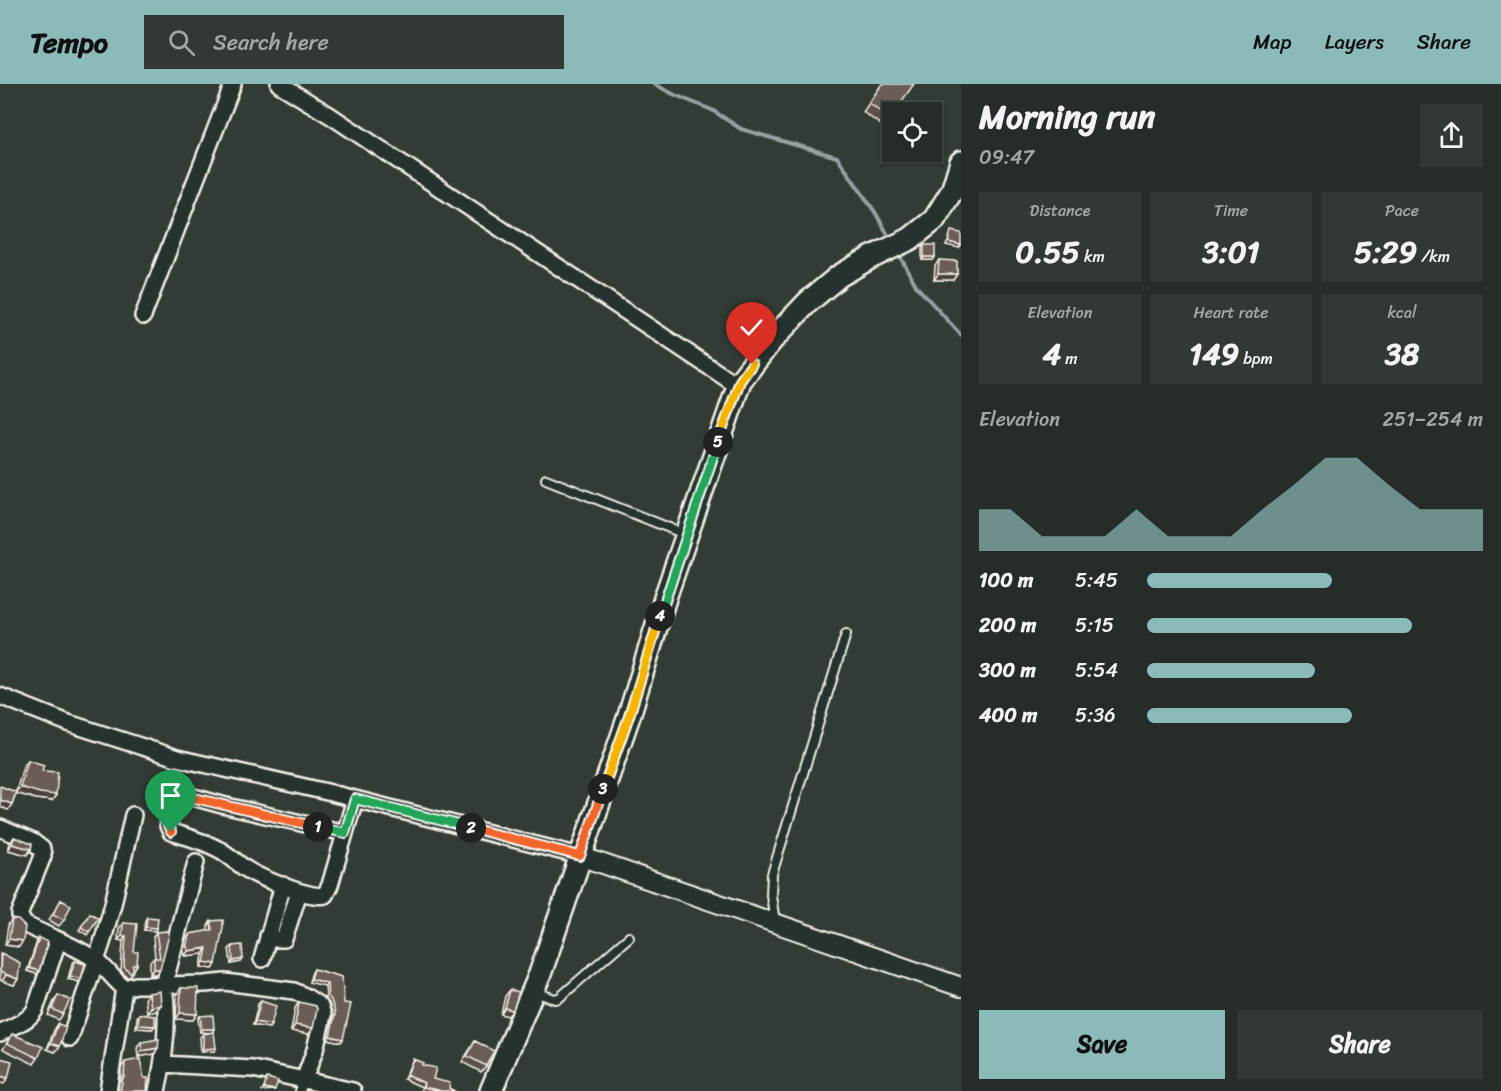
<!DOCTYPE html>
<meta charset="utf-8">
<style>
body{margin:0;font-family:Sriracha,sans-serif;background:#323834;color:#f1f3f6;height:100vh;display:flex;flex-direction:column;font-size:22px;white-space:nowrap}
*{box-sizing:border-box;margin:0}
p{font-size:20px;color:#a4a7a8}
.icon{flex:none;width:33px;height:33px;fill:none;stroke:currentColor;stroke-width:2;stroke-linecap:round;stroke-linejoin:round}
.map{position:relative;flex:1;overflow:hidden}
.panel{display:flex;flex-direction:column;background:#262c28;width:540px}
.panel>*{flex:none}
.tools{position:absolute;left:882px;top:18px;display:grid;gap:12px}
.tools a{display:grid;place-items:center;width:60px;height:60px;border-radius:0px;background:#262c28;box-shadow:0 2px 4px #0004,0 0 0 2px #424845;font-size:30px}
.pin{position:absolute;display:grid;place-items:center;width:51px;height:51px;color:#fff;margin:-62px -26px;border-radius:50% 50% 50% 0;rotate:-45deg;box-shadow:0 0 6px #0007}
.pin .icon{rotate:45deg}
.km{position:absolute;width:30px;height:30px;margin:-15px;border-radius:50%;background:#222;color:#fff;font-size:16px;line-height:30px;text-align:center}
.round{display:grid;place-items:center;flex:none;width:63px;height:63px;border-radius:0px;background:#323834}
.head{display:flex;align-items:center;justify-content:space-between;height:102px;padding:0 18px}
h1{font-size:33px;font-weight:800;line-height:45px}
.figures{display:grid;grid-template-columns:repeat(3,1fr);gap:9px;height:102px;padding:6px 18px}
.figures div{display:grid;align-content:center;border-radius:0px;background:#323834;text-align:center}
.figures b{font-size:30px;font-weight:800}
.figures small{font-size:16px;font-weight:400}
.figures p{font-size:16px}
.chart{height:168px;padding:12px 18px}
.chart p{display:flex;justify-content:space-between}
.chart svg{width:100%;height:108px;margin-top:6px;fill:#8bbbb9;opacity:.7}
.cta{display:flex;gap:12px;margin-top:auto;padding:12px 18px}
.cta a{flex:1;height:69px;border-radius:0px;background:#8bbbb9;color:#111;font-size:24px;font-weight:800;line-height:69px;text-align:center}
.cta a+a{background:#323834;color:#f1f3f6}
ul{padding:0 18px;list-style:none;font-size:20px}
li{display:grid;grid-template-columns:96px 72px 1fr;align-items:center;height:45px}
li i{height:15px;border-radius:8px;background:#8bbbb9}
header{display:flex;align-items:center;gap:36px;box-sizing:border-box;height:84px;padding:0 30px;background:#8bbbb9;color:#111}
header strong{font-size:28px}
nav{display:flex;gap:33px;margin-inline-start:auto;font-size:21px}
.search{width:420px;height:54px;background:#323834;display:flex;align-items:center;gap:15px;box-sizing:border-box;padding:0 21px;border-radius:0px;color:#a4a7a8;font-size:22px}
main{display:flex;flex:1;min-height:0}
.map>svg:first-child{display:block}
</style>
<header>
<strong>Tempo</strong>
<div class="search"><svg class="icon" aria-label="search" viewBox="0 0 24 24"><circle cx="10" cy="10" r="6"/><path d="M15 15l6 6"/></svg>Search here</div>
<nav><a>Map</a><a>Layers</a><a>Share</a></nav>
</header>
<main>
<div class="map">
<svg width="961" height="1007" viewBox="0 0 961 1007">
<rect width="100%" height="100%" fill="#333b35"/>
<filter id="ink" filterUnits="userSpaceOnUse"><feTurbulence type="fractalNoise" baseFrequency=".0167" numOctaves="2"/><feDisplacementMap in="SourceGraphic" scale="12" xChannelSelector="R" yChannelSelector="G"/><feConvolveMatrix kernelMatrix="1 2 1 2 8 2 1 2 1" color-interpolation-filters="sRGB"/></filter>
<g filter="url(#ink)">
<g fill="none" stroke-linecap="round" stroke-linejoin="round">
<path stroke="#95a1a2" stroke-width="4" d="M654,0L675,11L712,26L741,45L837,73L875,128L892,158
M898,169L917,203L961,251"/>
<g stroke="#f4f1e8" stroke-width="12">
<path id="service" d="M546,395L687,451
M775,838L771,811L772,790L846,550
M534,908L555,915L559,914L629,853
M300,1007L304,996"/>
</g>
<g stroke="#f4f1e8" stroke-width="20">
<path id="minor" d="M279,0L331,32L738,302
M143,232L233,0
M0,612L68,639L177,674L327,708L580,772
M0,744L33,758L42,765L43,772L20,829V832L24,840C45,851 79,863 97,877C107,885 114,896 124,904L108,1007
M345,749L222,721L186,711L177,713L175,717L168,742L171,748C188,753 204,757 220,766C229,771 237,779 246,785C258,793 313,816 325,811L330,801L355,715
M196,778L164,901L205,900L225,898L294,907L305,912L320,922L323,931L315,966L304,996L353,1007
M268,852L274,855H284L299,808
M262,875L283,801
M124,904L136,901H164C169,936 165,973 157,1007
M0,949C13,941 27,939 35,926L58,857
M70,954L102,859L113,820L133,731
M163,980L253,985L304,996"/>
</g>
<g stroke="#f4f1e8" stroke-width="22">
<path id="tertiary" d="M580,772L961,903"/>
</g>
<g stroke="#f4f1e8" stroke-width="26">
<path id="secondary" d="M491,1007L540,890L629,632L666,511L740,297L771,257L808,218L839,192L870,174L910,155L934,136L952,107L961,78"/>
</g>
<use href="#service" stroke="#26332d" stroke-width="8"/>
<use href="#minor" stroke="#26332d" stroke-width="15"/>
<use href="#tertiary" stroke="#26332d" stroke-width="18"/>
<use href="#secondary" stroke="#26332d" stroke-width="21"/>
</g>
<path fill="#5a504b" stroke="#f4f1e8" stroke-width="1.5" d="M882,0L892,30L884,43L863,28Z
M924,161L935,173L933,176H922V164Z
M939,176L957,190L953,196H934L935,182Z
M28,676L42,687L56,711L52,717L36,715L16,709L12,720L8,726L16,708L23,682Z
M14,753L31,765L27,771L8,766L10,759Z
M61,816L64,836L59,842L49,836Z
M90,829L98,834L87,851L79,846Z
M147,833L157,844L155,847L144,846L145,836Z
M12,835L19,863L5,861L8,841Z
M211,837L216,880L213,885L201,883L203,870L185,872L184,868H183L186,855L190,850L208,847V842Z
M123,839L134,868L137,881L130,893H127L121,887L123,857L118,856L119,844Z
M169,847L160,885L157,890H150V878L154,874H155L153,853L156,848Z
M39,854V887L37,890L27,887L37,857Z
M232,862L241,878L231,880L229,865Z
M0,870L18,895L14,901L0,896Z
M75,877L81,895L79,898L68,895L72,880Z
M314,885L342,893L343,955L341,958L327,955L333,933L332,928L329,919L326,915L325,902L309,898L312,888Z
M181,904L197,930L193,936L176,935L177,910Z
M510,906L508,932L501,930L505,912Z
M149,909L156,927L147,929L145,915Z
M58,911L63,930L59,936L48,931L54,917Z
M261,917L271,941L269,944L253,941L258,920Z
M299,918L309,950L291,947L295,924Z
M139,930L152,945L136,944L137,933Z
M200,932L212,948L214,967L201,968L200,953L203,950L211,948H200L198,935Z
M58,940L60,962L55,968L47,965L54,946Z
M12,950L38,974L34,980L3,965Z
M475,957L486,982L481,988L462,978Z
M141,958L154,970L138,973L137,964Z
M413,975L422,981L433,995L454,1007H421L422,1003L404,995L411,979Z
M125,978L147,1007H118L119,998L121,996V984Z"/>
<path fill="#4a413d" stroke="#f4f1e8" stroke-width="1.5" d="M948,158L961,161L959,164L946,161Z
M924,173H935L933,176H922Z
M938,190H957L953,196H934Z
M20,703L56,711L52,717L36,715L15,709Z
M0,716L12,720L8,726L0,723Z
M12,760L31,765L27,771L8,766Z
M146,843L157,844L155,847L144,846Z
M122,852H126L123,857L118,856Z
M9,855L23,857L19,863L5,861Z
M207,864L203,870L185,872L188,867Z
M243,875L241,878L231,880L233,877Z
M204,878L216,880L213,885L201,883Z
M29,884L39,887L37,890L27,887Z
M154,885H160L157,890H150Z
M6,891L18,895L14,901L2,897Z
M70,892L81,895L79,898L68,895Z
M311,895L327,899L325,902L309,898Z
M161,921L156,927L147,929L151,923Z
M505,924L513,926L508,932L501,930Z
M180,929L197,930L193,936L176,935Z
M255,938L271,941L269,944L253,941Z
M138,941L155,942L152,945L136,944Z
M295,941L313,944L309,950L291,947Z
M202,945H214L212,949L200,948Z
M330,952L343,955L341,958L327,955Z
M51,959L60,962L55,968L47,965Z
M158,964L154,970L138,973L142,967Z
M216,964L214,967L201,968L203,965Z
M407,991L424,999L422,1003L404,995Z
M0,992L8,994L4,1000L0,999Z
M423,1003L438,1006L437,1007H421Z
M264,1004L275,1006L262,1007Z"/>
<path fill="#695d57" stroke="#f4f1e8" stroke-width="1.5" d="M882,0H914L894,28H892L890,34L869,19Z
M951,147L961,149V161L948,158Z
M924,161H935V173H924Z
M939,176L957,177V190H938Z
M28,676L44,681L42,687L58,688L56,711L40,709L20,703Z
M0,702L16,708L12,720L0,716Z
M14,753L32,760L31,765L12,760Z
M61,816L71,821L64,836L53,830Z
M90,829L98,834L89,848L81,843Z
M147,833L158,834L157,844L146,843Z
M12,835L18,836L25,843L23,857L9,855Z
M223,836V843L216,880L204,878L207,864L188,867V863H186L190,850L212,846L211,837Z
M123,839L137,840L134,868H138L137,881H133V888L130,889L124,883L126,852H122Z
M169,847V851L160,885H154V874H160L156,848Z
M39,854L48,858L39,887L29,884Z
M242,861L243,875L233,877L232,862Z
M1,869L20,879L18,895L0,888Z
M75,877L85,880L81,895L70,892Z
M314,885L342,893L344,919L351,920L343,955L330,952L335,930L334,925L331,916L328,912L327,899L311,895Z
M181,904H198L197,930L180,929Z
M510,906L519,908L513,926L505,924Z
M160,907L161,921L151,923L149,909Z
M58,911L70,916L63,930L52,925Z
M261,917L276,922L271,941L255,938Z
M299,918L316,922L317,925L313,944L295,941Z
M139,930L155,932V942L138,941Z
M213,931L214,945H202L200,932Z
M58,940L66,943L60,962L51,959Z
M214,948L216,964L203,965V950Z
M12,950L43,963L38,974L7,959Z
M159,955L158,964L142,967L141,958Z
M475,957L494,967L486,982L467,972Z
M0,974L12,977L8,994L0,992Z
M140,975L144,994H148L147,1007H120L121,1003L123,993H124L125,978Z
M413,975L423,979L422,981L436,984L433,995L450,999L449,1004L454,1007H437L438,1006L423,1003L424,999L407,991Z
M267,994L278,997L275,1006L264,1004Z"/>
</g>
<g fill="none" stroke-linecap="round" stroke-linejoin="round" filter="url(#ink)">
<g stroke="#fff" stroke-width="12">
<path id="split-1" d="M171,748L168,742L175,717L177,713L182,711L318,743"/>
</g>
<g stroke="#fff" stroke-width="12">
<path id="split-2" d="M318,743L345,749L355,715L471,744"/>
</g>
<g stroke="#fff" stroke-width="12">
<path id="split-3" d="M471,744L580,772L603,705"/>
</g>
<g stroke="#fff" stroke-width="12">
<path id="split-4" d="M603,705L629,632L660,532"/>
</g>
<g stroke="#fff" stroke-width="12">
<path id="split-5" d="M660,532L718,358"/>
</g>
<g stroke="#fff" stroke-width="12">
<path id="split-6" d="M718,358L740,297L752,280"/>
</g>
<use href="#split-1" stroke="#f0652b" stroke-width="8"/>
<use href="#split-2" stroke="#22a559" stroke-width="8"/>
<use href="#split-3" stroke="#f0652b" stroke-width="8"/>
<use href="#split-4" stroke="#f5b400" stroke-width="8"/>
<use href="#split-5" stroke="#22a559" stroke-width="8"/>
<use href="#split-6" stroke="#f5b400" stroke-width="8"/>
</g>
</svg>
<div class="tools">
<a><svg class="icon" aria-label="locate" viewBox="0 0 24 24"><circle cx="12" cy="12" r="6"/><path d="M12 2v4M12 18v4M2 12h4M18 12h4"/></svg></a>
</div>
<div class="pin" style="left:171px;top:748px;background:#1e9e55"><svg class="icon" aria-label="arrive" viewBox="0 0 24 24"><path d="M6 21V4h12l-3 4 3 4H6"/></svg></div>
<div class="pin" style="left:752px;top:280px;background:#d93025"><svg class="icon" aria-label="check" viewBox="0 0 24 24"><path d="M5 12l5 5 9-10"/></svg></div>
<b class="km" style="left:318px;top:743px">1</b>
<b class="km" style="left:471px;top:744px">2</b>
<b class="km" style="left:603px;top:705px">3</b>
<b class="km" style="left:660px;top:532px">4</b>
<b class="km" style="left:718px;top:358px">5</b>
</div>
<section class="panel">
<div class="head"><div><h1>Morning run</h1><p>09:47</p></div><a class="round"><svg class="icon" aria-label="share" viewBox="0 0 24 24"><path d="M12 15V3M7 8l5-5 5 5M5 13v7h14v-7"/></svg></a></div>
<div class="figures">
<div><p>Distance</p><b>0.55<small> km</small></b></div>
<div><p>Time</p><b>3:01</b></div>
<div><p>Pace</p><b>5:29<small> /km</small></b></div>
</div>
<div class="figures">
<div><p>Elevation</p><b>4<small> m</small></b></div>
<div><p>Heart rate</p><b>149<small> bpm</small></b></div>
<div><p>kcal</p><b>38</b></div>
</div>
<div class="chart"><p><span>Elevation</span>251–254 m</p>
<svg viewBox="0 0 160 44" preserveAspectRatio="none"><path d="M0 44V27L10 27L20 38L30 38L40 38L50 27L60 38L70 38L80 38L90 27L100 17L110 6L120 6L130 17L140 27L150 27L160 27V44z"/></svg>
</div>
<ul>
<li><b>100 m</b>5:45<i style="width:55%"></i></li>
<li><b>200 m</b>5:15<i style="width:79%"></i></li>
<li><b>300 m</b>5:54<i style="width:50%"></i></li>
<li><b>400 m</b>5:36<i style="width:61%"></i></li>
</ul>
<div class="cta"><a>Save</a><a>Share</a></div>
</section>
</main>
